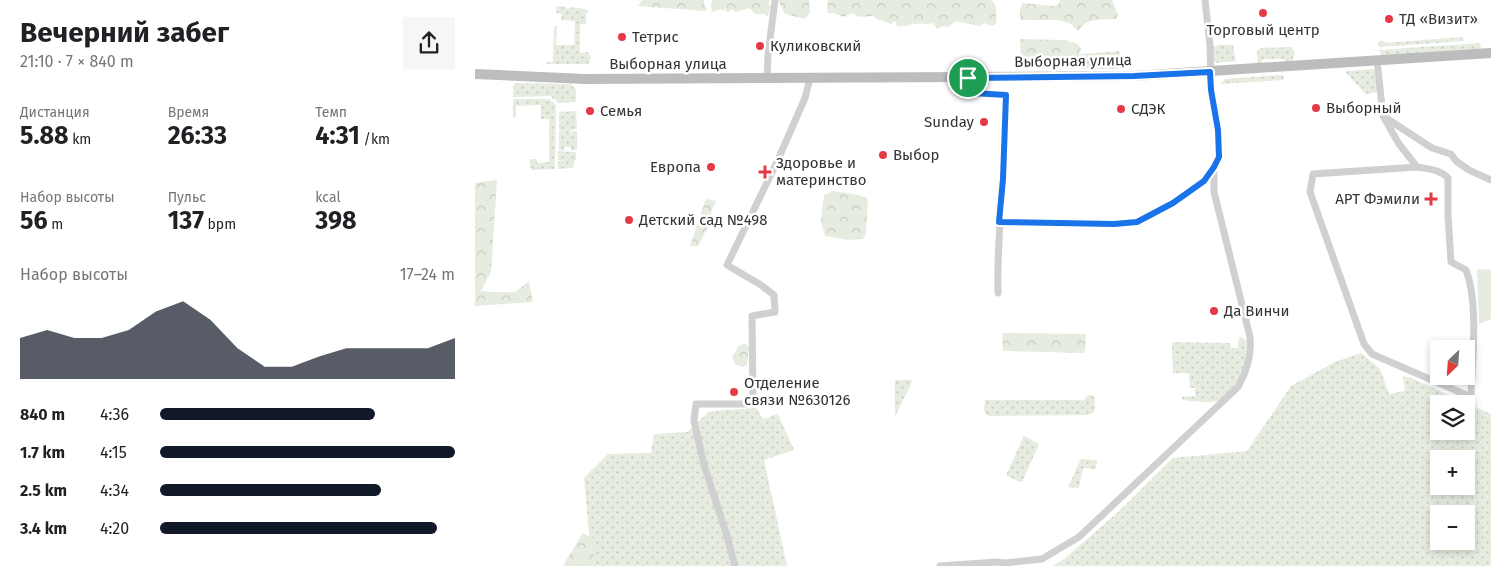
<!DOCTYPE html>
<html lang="ru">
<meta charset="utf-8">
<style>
body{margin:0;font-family:"Fira Sans",sans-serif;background:#f6f6f6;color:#202124;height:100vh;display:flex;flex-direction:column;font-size:19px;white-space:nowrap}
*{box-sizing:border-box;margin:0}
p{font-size:16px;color:#757577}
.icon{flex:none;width:28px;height:28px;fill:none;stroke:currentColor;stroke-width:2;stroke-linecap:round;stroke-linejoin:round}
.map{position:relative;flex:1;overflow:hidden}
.sheet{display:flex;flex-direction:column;background:#fff;width:475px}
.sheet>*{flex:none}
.needle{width:32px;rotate:205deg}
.buttons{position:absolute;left:955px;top:340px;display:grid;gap:10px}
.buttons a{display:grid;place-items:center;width:45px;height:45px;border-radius:0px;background:#fff;box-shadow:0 2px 8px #0003;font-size:25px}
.pin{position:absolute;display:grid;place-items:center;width:42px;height:42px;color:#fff;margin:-21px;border:2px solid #fff;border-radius:50%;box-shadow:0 1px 5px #0007}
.round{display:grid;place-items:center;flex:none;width:52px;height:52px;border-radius:0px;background:#f6f6f6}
.summary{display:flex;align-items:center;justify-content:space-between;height:85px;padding:0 20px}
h1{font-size:28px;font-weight:700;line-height:38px}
.figures{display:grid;grid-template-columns:repeat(3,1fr);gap:8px;height:85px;padding:5px 20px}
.figures div{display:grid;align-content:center}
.figures b{font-size:25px;font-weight:700}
.figures small{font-size:14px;font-weight:400}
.figures p{font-size:14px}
.chart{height:140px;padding:10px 20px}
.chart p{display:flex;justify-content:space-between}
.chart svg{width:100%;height:90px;margin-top:5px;fill:#111827;opacity:.7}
ul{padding:0 20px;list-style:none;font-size:16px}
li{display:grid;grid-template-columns:80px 60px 1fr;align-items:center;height:38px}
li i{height:12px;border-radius:6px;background:#111827}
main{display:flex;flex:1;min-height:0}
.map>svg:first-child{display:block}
</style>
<main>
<section class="sheet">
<div class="summary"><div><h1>Вечерний забег</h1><p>21:10 · 7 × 840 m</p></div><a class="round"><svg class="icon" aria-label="share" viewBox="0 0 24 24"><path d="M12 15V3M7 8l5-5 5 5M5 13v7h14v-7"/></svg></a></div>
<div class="figures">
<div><p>Дистанция</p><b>5.88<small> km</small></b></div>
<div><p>Время</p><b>26:33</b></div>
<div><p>Темп</p><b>4:31<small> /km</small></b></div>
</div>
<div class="figures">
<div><p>Набор высоты</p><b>56<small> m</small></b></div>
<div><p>Пульс</p><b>137<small> bpm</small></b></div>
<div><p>kcal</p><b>398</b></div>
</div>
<div class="chart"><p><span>Набор высоты</span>17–24 m</p>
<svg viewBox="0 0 160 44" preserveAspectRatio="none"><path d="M0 44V24L10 20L20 24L30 24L40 20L50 11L60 6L70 15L80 29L90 38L100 38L110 33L120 29L130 29L140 29L150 29L160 24V44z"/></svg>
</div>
<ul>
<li><b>840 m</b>4:36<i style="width:73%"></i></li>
<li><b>1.7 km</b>4:15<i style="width:100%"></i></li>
<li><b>2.5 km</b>4:34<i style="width:75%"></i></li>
<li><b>3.4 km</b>4:20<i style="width:94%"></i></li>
</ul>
</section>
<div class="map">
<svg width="1016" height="566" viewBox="0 0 1016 566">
<defs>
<pattern id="green-dots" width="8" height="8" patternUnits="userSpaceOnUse" patternTransform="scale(1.25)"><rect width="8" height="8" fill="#e6ecdf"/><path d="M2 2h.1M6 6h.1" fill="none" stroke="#c6cbc0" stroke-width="1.8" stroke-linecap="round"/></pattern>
<pattern id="forest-crowns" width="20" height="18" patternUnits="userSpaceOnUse" patternTransform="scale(1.25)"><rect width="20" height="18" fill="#e6ecdf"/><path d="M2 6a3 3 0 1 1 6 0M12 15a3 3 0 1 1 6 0" fill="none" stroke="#c6cbc0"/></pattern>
</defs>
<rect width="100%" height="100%" fill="#fff"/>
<path fill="url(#green-dots)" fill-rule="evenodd" d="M81,6L91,7V9C99,6 107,8 114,11L111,13V24H105V53L113,52L116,58L113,64H71L73,62H78L79,26H82L81,45H99L100,21L86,20L87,14L81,13Z
M987,37L989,41L904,47L903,43L906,40L912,43Z
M1005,43L1006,49L909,56H907L904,50Z
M744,45H758L761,61L741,63C736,58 737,53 737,47Z
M816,47L820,52L817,62H811L809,59H788L785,64L783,63L782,51L785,48Z
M645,51L646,53H644L645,55L646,63L643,69L549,68L546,65L566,61L603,59L605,54Z
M897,69L902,72L903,90L902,92L891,94L871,73L872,71Z
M807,75L809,76L808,80L745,84L750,79Z
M40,83L96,84L101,90V102L84,103L75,96L38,97V87Z
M38,99H74L81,105L80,169L58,170L55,167V159H62V163L74,162V119H66V105L41,106V117H38Z
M101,111L102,129L96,130L95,135H96L97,131H102V150H96V147H89V151L84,150V131H87L84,130V112Z
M83,151L101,152V160H99V163H100L97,168L83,169V161H86L83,160Z
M765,337L771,340C773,360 765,389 746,400C738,404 716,401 707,400V397L720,396V388H715L714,373H698L697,342L755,343L756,348H763L764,338Z
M886,353L905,369L914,394L930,391L928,376L936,378L1016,414V566H578L589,559L642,513L698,458L772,451L816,386L860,362ZM964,404H991V431H964ZM964,459H991V486H964ZM964,514H991V541H964Z
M420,380H438L420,417Z
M613,395H617L620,397V409L618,413L611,415L514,416L510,414L509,409L510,400H609Z
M281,408L288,419L303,414L319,450L289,460L312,566H117L109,478L133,454L176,453L179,434L212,432L235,411Z
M549,436L564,444L547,482L542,481L531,475Z
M606,459L622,460L621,469L608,468L604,488L593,487Z"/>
<path fill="url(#forest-crowns)" d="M167,0H229V4L232,8L231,11L163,6Z
M237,0H295L294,4L296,7L294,10V13L292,16L290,14H280L274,8L261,12L258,9L253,12L251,11V8L248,11L246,9L237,12L236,7Z
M303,0H334L335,12L330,19L310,14Z
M353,0H517C523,6 521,16 521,24L517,26L509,23L504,26L480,21L474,27L468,26L462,29L458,23C451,25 446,23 440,24C433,25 429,27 422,26L420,21L416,24L402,19L398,16L384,17L377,13L368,17L359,13H352Z
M585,0H637L643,15L641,19C628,20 610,17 604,31L594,23L582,20H545V9L547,3L578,6L583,5Z
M545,39L589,40L603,44L606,49L603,59L566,61L546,65Z
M22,180L16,272L6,291L17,292H40L54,281L58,302L0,306V183Z
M358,191L384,195L393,199L391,233L388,239L374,240L350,236L346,221L349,195Z
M231,199L241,201L233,220L235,223L223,246H215Z
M527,333L611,334L610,353L528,351Z
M271,344L274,347L272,365L267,367L260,364L257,357L264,345Z
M108,533L120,539L119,566H89L90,562Z"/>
<path fill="#e6ecdf" d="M1002,269L1016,270V319L1004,324Z"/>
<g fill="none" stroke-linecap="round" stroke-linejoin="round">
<path stroke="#d0d0d0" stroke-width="7" d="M902,60L908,116L924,144L942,167
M493,78L495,88L497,93L531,95C533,161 521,227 523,293
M292,79L293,55L300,0
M908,116L957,148L976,154L981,161L994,170L1016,180
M942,167C954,169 964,169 973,178V216L976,262L991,270C1004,304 997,360 996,397L897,354L889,344L835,192L838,174Z
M524,222L639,224L667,221C695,205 741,184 744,147L736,89L735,45L730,0
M260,566L252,536L229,465L219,421L221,404H272L278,400L277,316L300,312L299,295L286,285L252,265L302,162L330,98L335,78
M465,566L522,562L530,563L567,559L604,537L763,387C772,371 777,355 775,337L739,192V167"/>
<path stroke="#bdbdbd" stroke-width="10" d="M0,74L110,79L659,76L1016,53"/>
</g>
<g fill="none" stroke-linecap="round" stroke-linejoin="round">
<g stroke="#fff" stroke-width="10">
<path id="route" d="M735,72L736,90L743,130L744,157L739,167L729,181L722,186L698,203L662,222L639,224L524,222L528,179L531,95L497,93L495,88L493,78L659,76Z"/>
</g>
<use href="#route" stroke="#1a73e8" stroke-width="6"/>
</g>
<g fill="#e63946" stroke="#fff" stroke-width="2">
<circle cx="788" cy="13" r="5"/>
<circle cx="914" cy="19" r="5"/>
<circle cx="147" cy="37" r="5"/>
<circle cx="285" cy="46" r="5"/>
<circle cx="841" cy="108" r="5"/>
<circle cx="646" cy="109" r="5"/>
<circle cx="115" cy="111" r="5"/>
<circle cx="509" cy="122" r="5"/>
<circle cx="408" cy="155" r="5"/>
<circle cx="236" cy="167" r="5"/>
<path d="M287.5 164.5h5v5h5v5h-5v5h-5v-5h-5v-5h5z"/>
<path d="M953.5 191.5h5v5h5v5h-5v5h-5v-5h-5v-5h5z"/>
<circle cx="154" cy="220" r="5"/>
<circle cx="739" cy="311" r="5"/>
<circle cx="259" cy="392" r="5"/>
</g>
<g text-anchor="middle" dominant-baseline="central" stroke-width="5" stroke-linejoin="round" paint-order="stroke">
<g font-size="15" fill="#333" stroke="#fff" text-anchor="start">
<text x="924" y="19">ТД «Визит»</text>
<text x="788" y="30" text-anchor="middle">Торговый центр</text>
<text x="157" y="37">Тетрис</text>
<text x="295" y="46">Куликовский</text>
<text x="851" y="108">Выборный</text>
<text x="656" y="109">СДЭК</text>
<text x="125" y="111">Семья</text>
<text x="499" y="122" text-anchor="end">Sunday</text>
<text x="418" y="155">Выбор</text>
<text x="301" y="163">Здоровье и<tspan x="301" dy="17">материнство</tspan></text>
<text x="226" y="167" text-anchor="end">Европа</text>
<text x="945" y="199" text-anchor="end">АРТ Фэмили</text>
<text x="164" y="220">Детский сад №498</text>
<text x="749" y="311">Да Винчи</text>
<text x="269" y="383">Отделение<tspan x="269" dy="17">связи №630126</tspan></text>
</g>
<g font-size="15" fill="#333" stroke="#fff">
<text transform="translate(598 61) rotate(-1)">Выборная улица</text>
<text x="193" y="64">Выборная улица</text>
</g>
</g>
</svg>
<div class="buttons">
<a><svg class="needle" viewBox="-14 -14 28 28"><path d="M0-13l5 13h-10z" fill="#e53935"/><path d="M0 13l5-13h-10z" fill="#757577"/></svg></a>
<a><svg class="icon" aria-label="layers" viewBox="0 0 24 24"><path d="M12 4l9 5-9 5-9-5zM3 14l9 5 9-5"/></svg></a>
<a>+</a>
<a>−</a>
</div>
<div class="pin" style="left:493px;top:78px;background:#1e9e55"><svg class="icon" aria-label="arrive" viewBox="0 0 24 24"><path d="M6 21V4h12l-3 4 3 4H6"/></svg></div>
</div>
</main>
